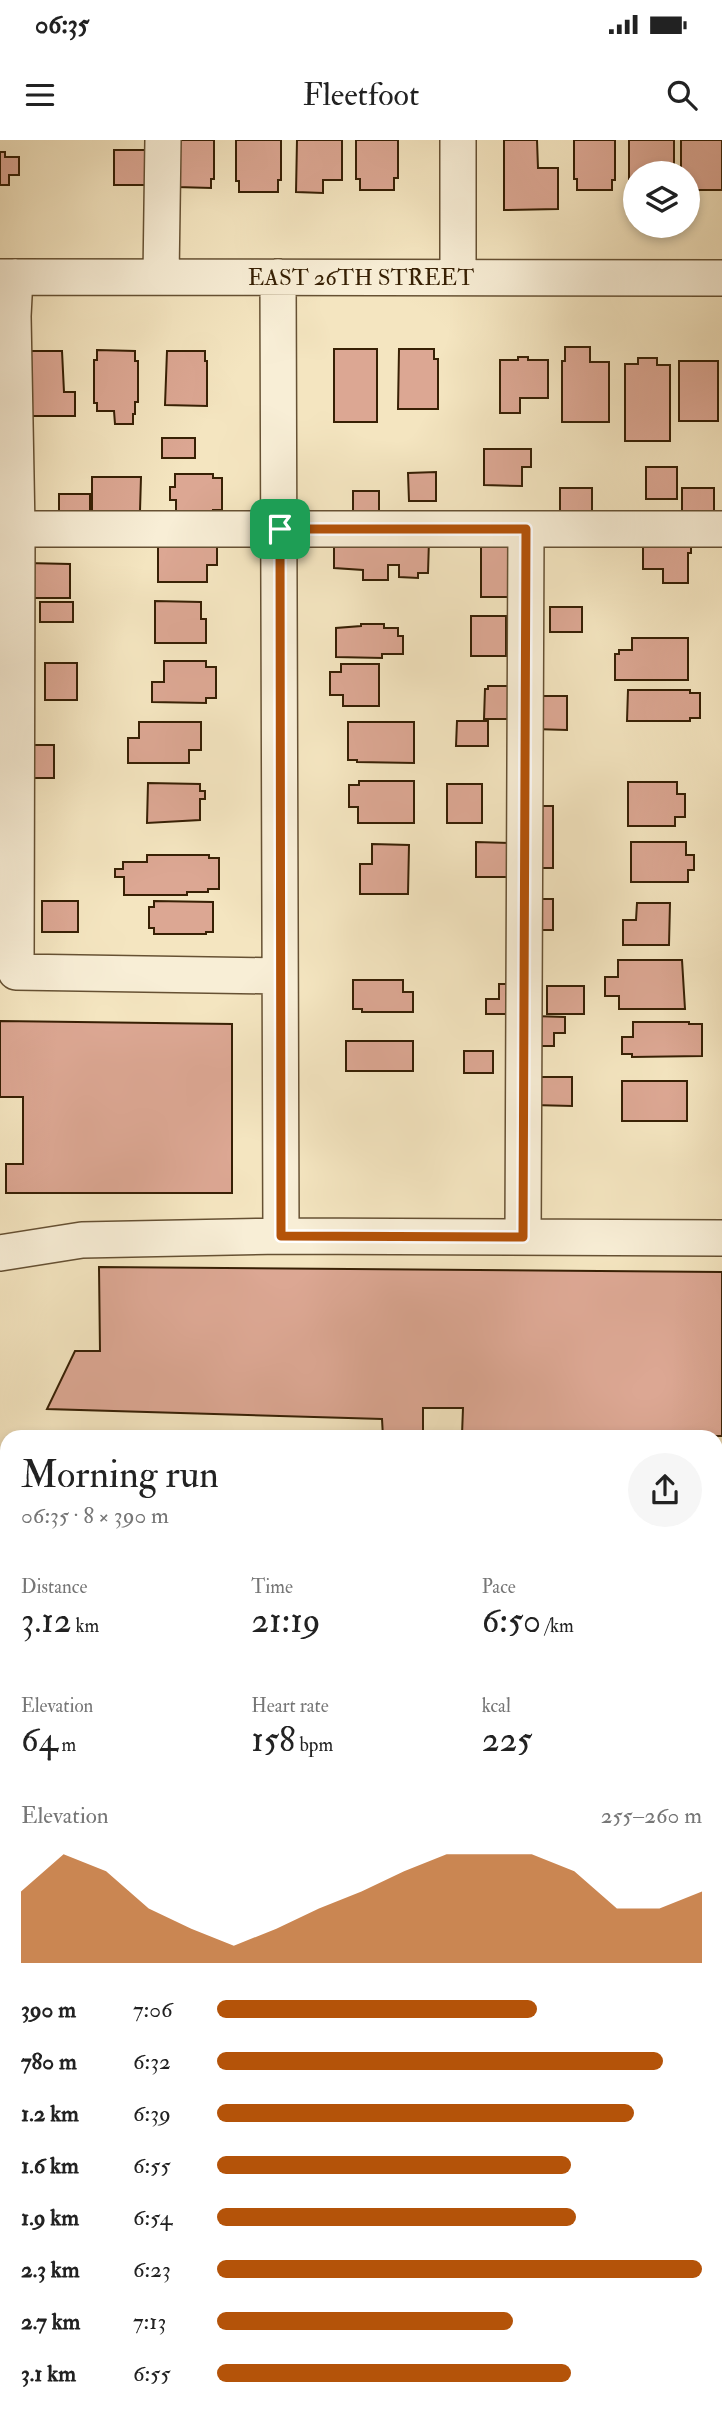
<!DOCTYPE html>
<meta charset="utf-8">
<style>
body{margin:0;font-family:"IM FELL Double Pica",serif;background:#f6f6f6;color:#222;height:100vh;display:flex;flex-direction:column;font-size:26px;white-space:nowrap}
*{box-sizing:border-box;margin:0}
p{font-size:23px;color:#767676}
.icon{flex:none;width:38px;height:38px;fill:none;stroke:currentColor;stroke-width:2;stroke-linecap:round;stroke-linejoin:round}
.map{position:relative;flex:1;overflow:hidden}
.details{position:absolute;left:0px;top:1290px;width:723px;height:989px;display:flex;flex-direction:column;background:#fff;border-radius:21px 21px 0 0;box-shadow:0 4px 10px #0003}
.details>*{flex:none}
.buttons{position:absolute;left:623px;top:21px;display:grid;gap:14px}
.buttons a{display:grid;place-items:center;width:77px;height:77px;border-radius:50%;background:#fff;box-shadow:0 4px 10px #0003;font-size:35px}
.pin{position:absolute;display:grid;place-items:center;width:60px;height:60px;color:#fff;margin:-30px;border-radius:14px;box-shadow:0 4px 10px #0006}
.round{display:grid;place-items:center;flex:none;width:74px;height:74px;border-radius:37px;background:#f6f6f6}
.head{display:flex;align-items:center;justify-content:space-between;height:119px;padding:0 21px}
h1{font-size:38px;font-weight:600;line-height:52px}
.metrics{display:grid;grid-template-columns:repeat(3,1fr);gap:10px;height:119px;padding:7px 21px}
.metrics div{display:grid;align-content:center}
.metrics b{font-size:35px;font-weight:600}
.metrics small{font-size:19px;font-weight:400}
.metrics p{font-size:19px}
.chart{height:196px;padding:14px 21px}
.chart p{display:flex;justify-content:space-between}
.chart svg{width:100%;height:126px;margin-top:7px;fill:#b45309;opacity:.7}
ul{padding:0 21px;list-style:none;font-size:23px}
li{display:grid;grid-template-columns:112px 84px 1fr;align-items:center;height:52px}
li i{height:18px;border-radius:9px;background:#b45309}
.status{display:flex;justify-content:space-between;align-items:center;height:49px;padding:0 35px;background:#fff;direction:ltr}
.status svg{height:19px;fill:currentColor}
header{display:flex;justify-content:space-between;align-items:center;height:91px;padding:0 21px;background:#fff;font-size:32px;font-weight:600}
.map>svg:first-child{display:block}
</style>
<div class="status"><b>06:35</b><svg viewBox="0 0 49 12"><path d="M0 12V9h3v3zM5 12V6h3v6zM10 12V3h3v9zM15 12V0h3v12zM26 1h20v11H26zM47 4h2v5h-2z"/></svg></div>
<header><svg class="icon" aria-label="menu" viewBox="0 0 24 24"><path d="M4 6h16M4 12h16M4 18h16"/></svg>Fleetfoot<svg class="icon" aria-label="search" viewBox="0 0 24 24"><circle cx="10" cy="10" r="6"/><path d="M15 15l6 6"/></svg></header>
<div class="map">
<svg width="722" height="2278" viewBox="0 0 722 2278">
<rect width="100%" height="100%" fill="#f4e5c0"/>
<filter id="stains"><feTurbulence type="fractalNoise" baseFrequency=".00286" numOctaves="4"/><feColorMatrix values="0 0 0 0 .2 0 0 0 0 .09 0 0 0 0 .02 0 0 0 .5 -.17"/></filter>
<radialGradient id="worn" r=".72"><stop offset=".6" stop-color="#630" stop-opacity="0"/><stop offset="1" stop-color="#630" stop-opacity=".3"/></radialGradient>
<path fill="#b6c696" stroke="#76734d" stroke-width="2" d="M0,1384L7,1385V1508L0,1507Z
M0,1575L7,1576V1819L0,1820Z"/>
<path fill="#dca793" stroke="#372004" stroke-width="2" d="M174,0H214V39H211V48L177,47Z
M236,0H281V40H278V52H239V41H236Z
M297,0H342V40H323V53L296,52Z
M356,0H398V38H394V50H360V39H356Z
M504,0H537L538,28H558V69L504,70Z
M574,0H615V40H612V50H577V39H574Z
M629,0H674V33H635V50H633V39H629Z
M681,0H722V50H688V33H681Z
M114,10H147L146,45H114Z
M0,12H5V17H19V35H9V45H0Z
M565,207H590V222H609V282H562V221H565Z
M334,209H377V282H334Z
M399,209H434V219H438V269H398Z
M97,210L135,211V221H138V262H135V274H133V284H115L114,271H97V263H94V220H97Z
M29,211H62L64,252H75V276H26Z
M167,211H205V221H207V266L165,265Z
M518,217H528V220H548V258H520V273H500V220H518Z
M638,218H657V225H670V301H625V224H638Z
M679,221H718V281H679Z
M162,298H195V318H162Z
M484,309H531V327H522V346L484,345Z
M646,327H677V359H646Z
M436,332V361H409L408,333Z
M175,334H213V338H222V370H213V375H176V360H170V347H175Z
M92,337H141L140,371H92Z
M560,348H592V374H560Z
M682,348H714V373H682Z
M353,351H379V373H353Z
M59,354H90V373H59Z
M429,400L428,433H418V438L399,437V425H388V440H363V430L334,428V401Z
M158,401L217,402V425H207V442H158Z
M481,401H513V457H481Z
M643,401H691V413H688V443H663V429H643Z
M26,423L70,424V458H25Z
M155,461L201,462V479H206V503H155Z
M40,462H73V482H40Z
M550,467H582V492H550Z
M471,476H506V516H471Z
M361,484H384V488H398V496H403V514H382V518L336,517V488L361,486Z
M632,498H688V540H615V514H619V510H632Z
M164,521H206V527H216V558H206V563L152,562V542H164Z
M45,523H77V560H45Z
M341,524H379V566H343V555H330V532H341Z
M488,546H513L516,579H484L485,549H488Z
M628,550H690V553H700V578H690V581H627Z
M534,556H567V590L534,589Z
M457,581H488V606H456Z
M139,582H201V610H189V623H128V598H139Z
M348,582H414V623L357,622V620H348Z
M20,605H54V638H20Z
M359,641H414V683H358V667H349V645H359Z
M628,642H677V654H685V677H675V686H628Z
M148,643L200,644V651H205V659H200V680L147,683Z
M447,644H482V683H447Z
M531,666H553V728H531Z
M476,702L512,703V737H476Z
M631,702H686V715H694V730H688V742H631Z
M372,704L409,705L408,754H360V724H372Z
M147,715H209V718H219V749H208V752H187V755H124V737H115V729H123V722H147Z
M533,759H553V790H533Z
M42,761H78V792H42Z
M154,761L213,762V792H206V794H154V788H149V767H154Z
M637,763H670L669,805H623V780H636Z
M618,820H682L685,869H619V856H605V837H618Z
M353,840H403V852H413V872H362V869H353Z
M499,844H515V874H486V859H499Z
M547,846H584V874H547Z
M533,876L565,877V893H554V906H533Z
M0,881L232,884V1053H6V1024H23V957H0Z
M633,882H689V884H702V916L632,917V914H622V897H633Z
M346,901H413V931H346Z
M464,911H493V933H464Z
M534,937H572V966L533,965Z
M622,941H687V981H622Z
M99,1127L722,1132V1296L462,1295L463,1268H423V1297H383L382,1279L47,1269L75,1211H100Z
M716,1937H722V1963H716Z
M0,2227H7V2262H0Z
M175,2272H221V2278H175Z"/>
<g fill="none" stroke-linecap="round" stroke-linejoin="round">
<g stroke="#665133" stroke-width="38">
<path id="minor" d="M458,136V0
M0,137L722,138
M15,137L13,176L17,389L16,832L279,836
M161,137L163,0
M278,137L281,1096
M17,389H722
M523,1097L526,389
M0,1113L82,1100L281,1096L722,1098
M0,1539L7,1540
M716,2090L722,2089
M0,2093H7
M299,2272V2278
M28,2278V2272
M533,2278V2272"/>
</g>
<path stroke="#372004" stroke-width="4.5" stroke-dasharray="2 3.5" stroke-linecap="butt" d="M0,1373H7
M5,1398L7,1409
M716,1407H722
M716,1446H722
M716,1479L722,1478"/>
<use href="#minor" stroke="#f8eed6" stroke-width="35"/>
<g stroke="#372004" stroke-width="8">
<path id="rail" d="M0,1362H7
M716,1396L722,1397"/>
</g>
<use href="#rail" stroke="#f8eed6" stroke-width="5" stroke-dasharray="16" stroke-linecap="butt"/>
</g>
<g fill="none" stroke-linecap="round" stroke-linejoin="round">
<g stroke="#fff" stroke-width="14">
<path id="route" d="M280,389H526L523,1097L281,1096Z"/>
</g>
<use href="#route" stroke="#b45309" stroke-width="9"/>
</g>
<g text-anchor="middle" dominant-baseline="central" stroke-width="7" stroke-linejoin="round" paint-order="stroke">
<g font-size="23" fill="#372004" stroke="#f8eed6">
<text x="361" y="137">EAST 26TH STREET</text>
</g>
</g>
<rect width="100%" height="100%" filter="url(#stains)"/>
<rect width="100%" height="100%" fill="url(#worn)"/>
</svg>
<div class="buttons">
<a><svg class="icon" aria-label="layers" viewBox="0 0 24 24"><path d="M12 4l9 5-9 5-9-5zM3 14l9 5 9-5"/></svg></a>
</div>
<div class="pin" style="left:280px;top:389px;background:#1e9e55"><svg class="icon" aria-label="arrive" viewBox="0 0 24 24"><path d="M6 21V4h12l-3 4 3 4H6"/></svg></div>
<section class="details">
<div class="head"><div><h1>Morning run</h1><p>06:35 · 8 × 390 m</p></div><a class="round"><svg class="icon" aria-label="share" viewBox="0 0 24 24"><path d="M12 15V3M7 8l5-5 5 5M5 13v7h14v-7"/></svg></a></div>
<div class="metrics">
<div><p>Distance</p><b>3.12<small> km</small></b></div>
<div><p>Time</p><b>21:19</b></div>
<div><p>Pace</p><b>6:50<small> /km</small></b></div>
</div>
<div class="metrics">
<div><p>Elevation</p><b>64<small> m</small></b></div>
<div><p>Heart rate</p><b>158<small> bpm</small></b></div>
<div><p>kcal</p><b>225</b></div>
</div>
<div class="chart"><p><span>Elevation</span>255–260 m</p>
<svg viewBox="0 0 160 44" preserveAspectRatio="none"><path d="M0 44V19L10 6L20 12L30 25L40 32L50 38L60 32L70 25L80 19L90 12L100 6L110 6L120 6L130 12L140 25L150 25L160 19V44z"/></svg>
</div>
<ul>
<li><b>390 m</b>7:06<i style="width:66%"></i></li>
<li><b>780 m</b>6:32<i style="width:92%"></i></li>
<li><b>1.2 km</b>6:39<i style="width:86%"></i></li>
<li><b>1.6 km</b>6:55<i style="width:73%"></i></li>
<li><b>1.9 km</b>6:54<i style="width:74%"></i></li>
<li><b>2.3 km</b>6:23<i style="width:100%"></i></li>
<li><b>2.7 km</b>7:13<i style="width:61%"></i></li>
<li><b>3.1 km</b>6:55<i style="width:73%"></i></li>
</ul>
</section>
</div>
